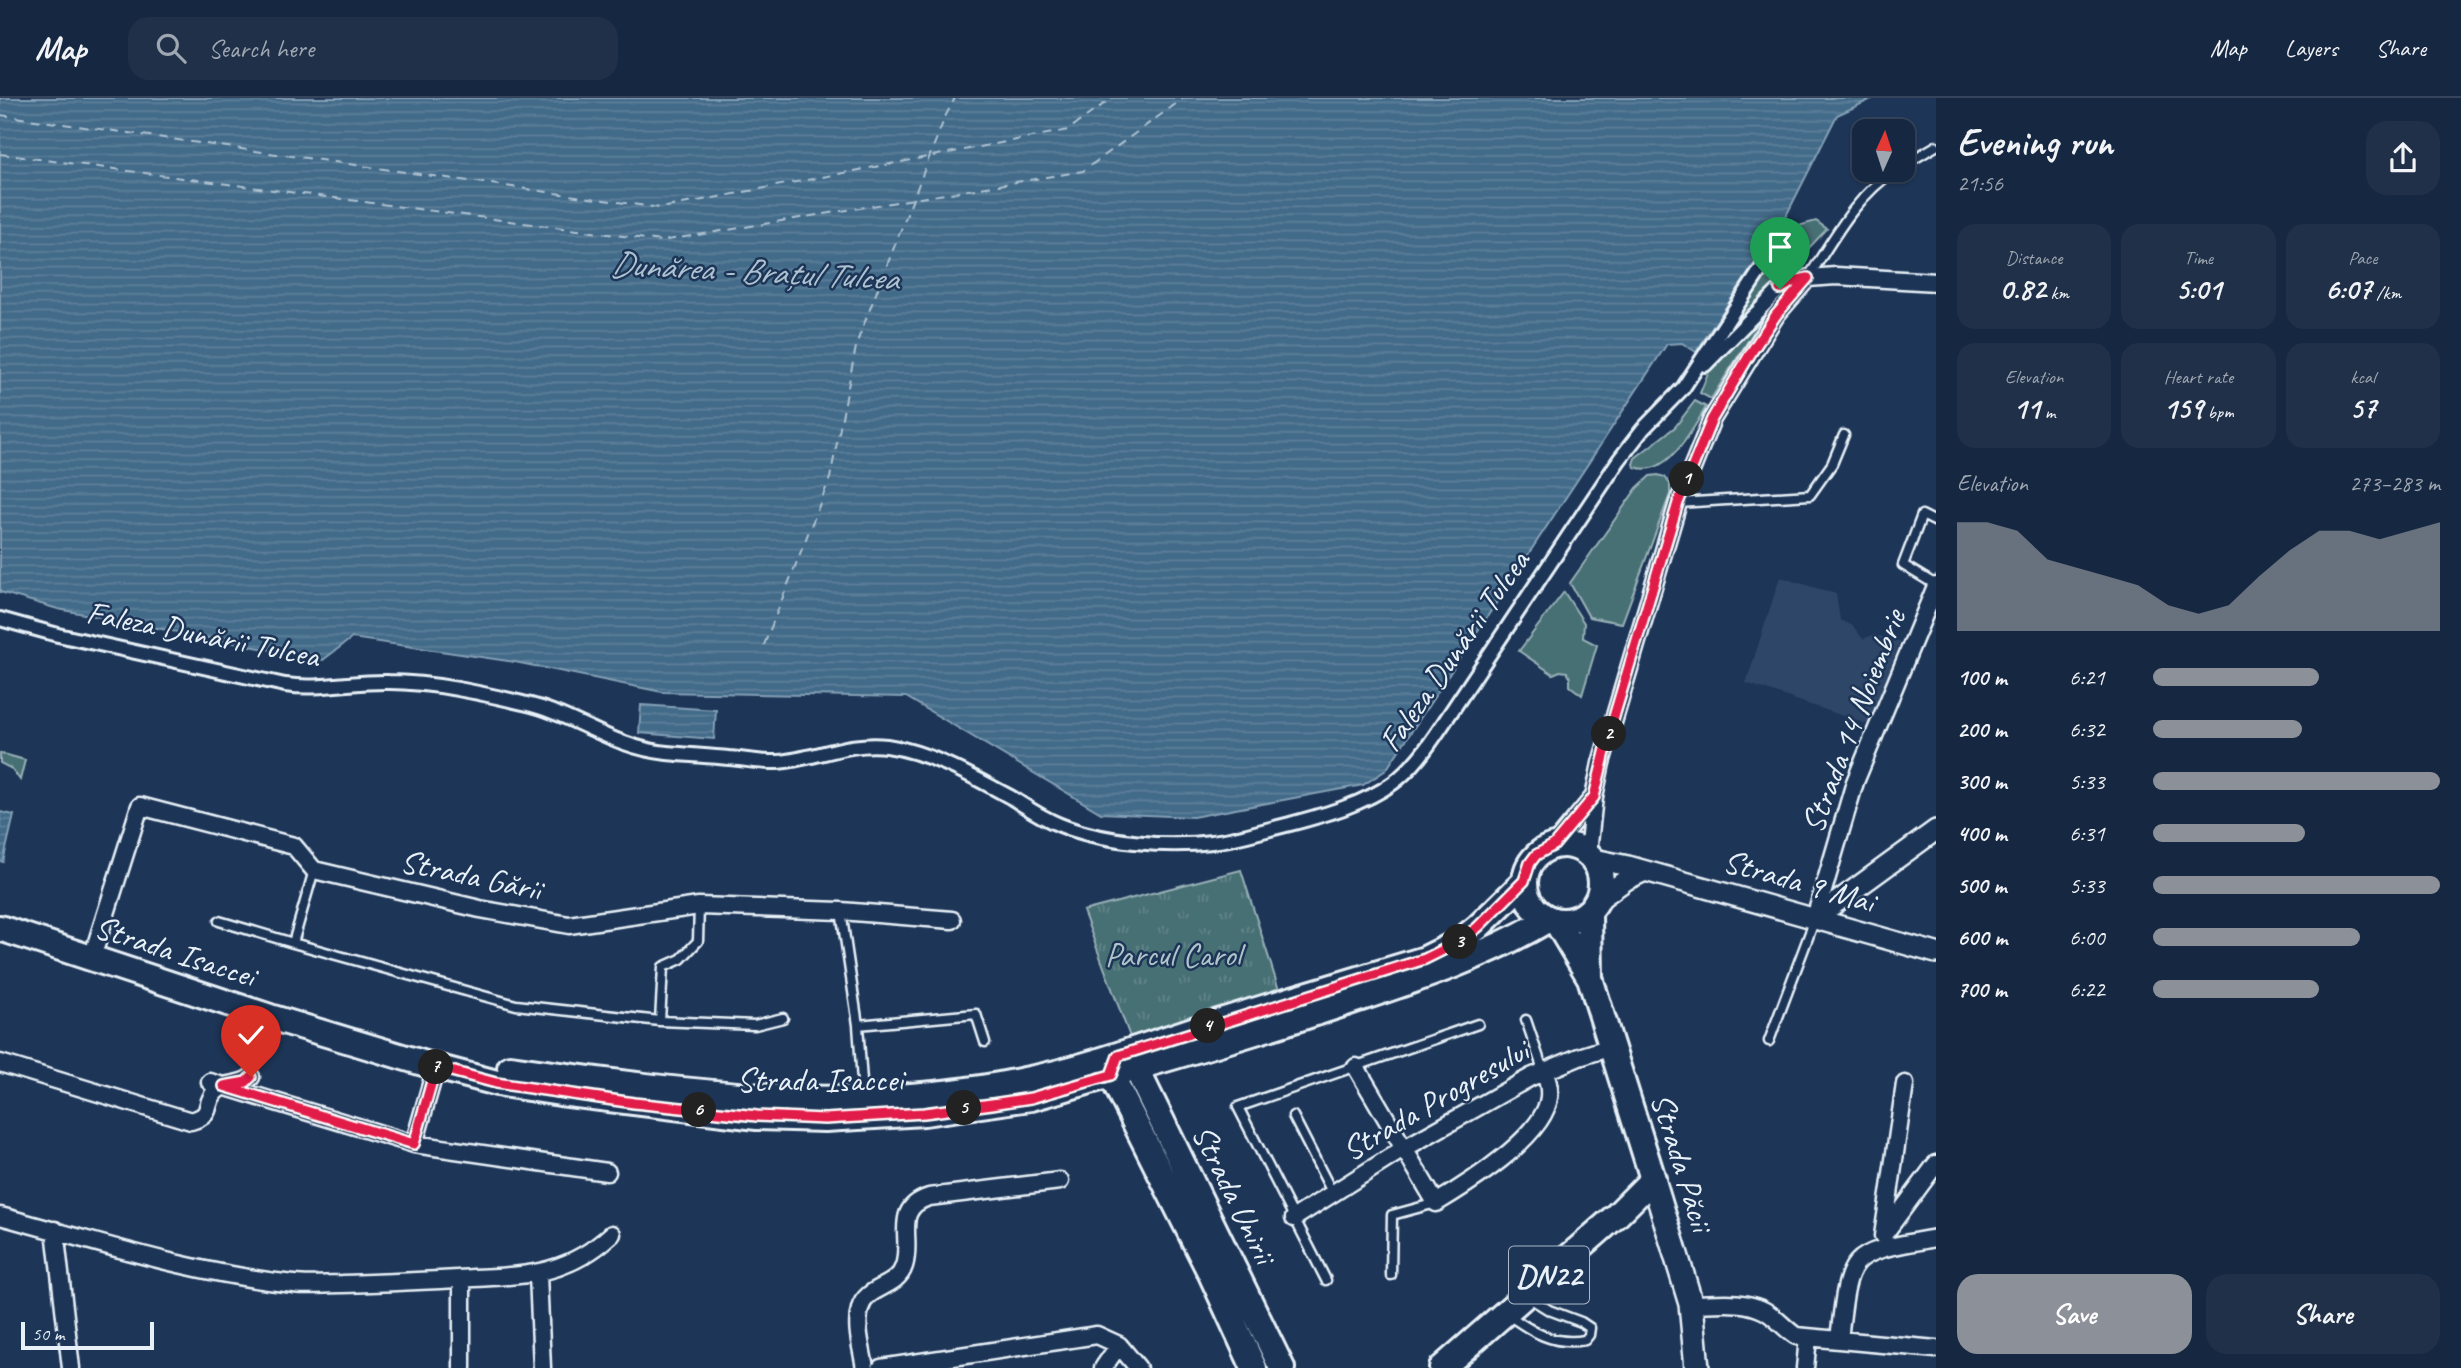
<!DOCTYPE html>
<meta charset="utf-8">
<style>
body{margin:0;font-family:Caveat,sans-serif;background:#1f3048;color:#f1f3f6;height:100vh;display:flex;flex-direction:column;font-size:26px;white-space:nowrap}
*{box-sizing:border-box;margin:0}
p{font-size:23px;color:#9ea6b1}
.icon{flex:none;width:38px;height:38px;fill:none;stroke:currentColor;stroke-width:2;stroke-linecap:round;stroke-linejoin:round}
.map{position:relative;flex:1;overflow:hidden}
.details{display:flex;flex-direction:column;background:#162841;width:525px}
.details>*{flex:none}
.needle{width:46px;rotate:3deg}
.tools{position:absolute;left:1852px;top:21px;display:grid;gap:14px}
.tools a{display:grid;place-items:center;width:63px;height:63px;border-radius:14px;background:#162841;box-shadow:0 2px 5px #0004,0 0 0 2px #35445a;font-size:35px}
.scale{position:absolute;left:21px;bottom:18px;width:133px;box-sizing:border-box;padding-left:7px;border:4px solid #e8f1f8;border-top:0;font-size:19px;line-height:24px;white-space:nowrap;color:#e8f1f8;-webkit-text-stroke:5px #1d3557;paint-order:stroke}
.pin{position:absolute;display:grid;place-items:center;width:60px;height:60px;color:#fff;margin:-72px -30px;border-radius:50% 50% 50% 0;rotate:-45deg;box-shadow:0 0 7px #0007}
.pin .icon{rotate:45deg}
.km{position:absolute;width:35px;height:35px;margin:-18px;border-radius:50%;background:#222;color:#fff;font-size:19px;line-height:35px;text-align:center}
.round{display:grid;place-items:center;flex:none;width:74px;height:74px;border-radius:21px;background:#1f3048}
.head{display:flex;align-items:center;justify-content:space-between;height:119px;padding:0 21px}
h1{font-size:38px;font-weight:700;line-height:52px}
.metrics{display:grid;grid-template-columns:repeat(3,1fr);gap:10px;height:119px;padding:7px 21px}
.metrics div{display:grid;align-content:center;border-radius:18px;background:#1f3048;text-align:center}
.metrics b{font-size:30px;font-weight:700}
.metrics small{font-size:19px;font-weight:400}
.metrics p{font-size:19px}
.chart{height:196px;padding:14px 21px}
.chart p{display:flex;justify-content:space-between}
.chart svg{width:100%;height:126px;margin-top:7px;fill:#8c9099;opacity:.7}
.button{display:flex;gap:14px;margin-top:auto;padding:14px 21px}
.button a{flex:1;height:80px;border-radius:21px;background:#8c9099;color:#fff;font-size:28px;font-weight:700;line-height:80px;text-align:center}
.button a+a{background:#1f3048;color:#f1f3f6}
ul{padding:0 21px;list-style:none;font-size:23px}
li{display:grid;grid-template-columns:112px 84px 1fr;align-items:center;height:52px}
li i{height:18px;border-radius:9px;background:#8c9099}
header{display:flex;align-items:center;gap:42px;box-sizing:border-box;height:98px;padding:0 35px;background:#162841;border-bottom:2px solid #35445a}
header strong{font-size:33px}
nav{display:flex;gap:38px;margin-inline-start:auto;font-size:24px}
.search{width:490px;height:63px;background:#1f3048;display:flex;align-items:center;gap:18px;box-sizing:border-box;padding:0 24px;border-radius:21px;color:#9ea6b1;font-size:26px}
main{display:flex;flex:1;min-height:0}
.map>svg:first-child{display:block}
</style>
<header>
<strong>Map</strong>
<div class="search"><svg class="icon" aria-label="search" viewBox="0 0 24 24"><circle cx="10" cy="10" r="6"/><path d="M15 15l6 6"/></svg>Search here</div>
<nav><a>Map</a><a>Layers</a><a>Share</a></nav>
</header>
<main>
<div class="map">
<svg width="1936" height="1270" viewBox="0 0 1936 1270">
<defs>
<pattern id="park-tufts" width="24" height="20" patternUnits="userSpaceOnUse" patternTransform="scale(1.75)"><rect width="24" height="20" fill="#477075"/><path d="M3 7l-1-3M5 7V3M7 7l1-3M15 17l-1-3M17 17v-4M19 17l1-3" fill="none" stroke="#628589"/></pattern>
<pattern id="water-rules" width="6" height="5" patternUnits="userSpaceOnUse" patternTransform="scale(1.75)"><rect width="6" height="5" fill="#426a89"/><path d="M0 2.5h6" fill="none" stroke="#5d809a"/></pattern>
</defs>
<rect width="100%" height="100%" fill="#1d3557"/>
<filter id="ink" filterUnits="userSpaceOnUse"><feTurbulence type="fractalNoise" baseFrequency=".0143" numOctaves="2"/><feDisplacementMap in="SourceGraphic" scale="14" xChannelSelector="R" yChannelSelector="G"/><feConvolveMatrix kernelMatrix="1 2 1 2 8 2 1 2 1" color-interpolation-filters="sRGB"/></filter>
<g filter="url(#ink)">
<path fill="#2f4668" d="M1780,479L1836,496L1840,522L1853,528L1863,541L1873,537L1900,543L1870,627L1746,585Z"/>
<path fill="#477075" stroke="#98b0b6" stroke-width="2" d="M1816,123L1827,131L1727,236L1798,128Z
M1768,211L1711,301L1700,295L1709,273Z
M1695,303L1706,309C1693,331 1667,381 1635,369L1633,366L1635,360L1675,329Z
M1658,377L1665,379L1670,386V396L1622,525L1589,519L1570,485L1637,390L1650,378Z
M1564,494L1584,525L1583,540L1597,547L1582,597L1570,588V580L1567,574L1560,573L1553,576L1519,553Z
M0,655L25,662L20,682L12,671L0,665Z"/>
<path fill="url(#park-tufts)" stroke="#98b0b6" stroke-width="2" d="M1241,772L1279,892L1130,939L1083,813Z"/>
<path fill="url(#water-rules)" stroke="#84a0b5" stroke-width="2" d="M0,0H1874L1837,17L1785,120L1696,254L1682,245L1667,246L1386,672L1363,687L1193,719L1101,715L906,599L662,594L515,564L352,540L323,562L58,511L0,494Z
M641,607L716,612L714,641L639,635Z
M0,714L14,717L3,764L0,763Z"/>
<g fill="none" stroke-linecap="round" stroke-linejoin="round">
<path stroke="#aec2d1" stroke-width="2" stroke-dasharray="9 7" stroke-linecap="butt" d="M0,17L661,110L1068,32L1112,0
M0,56L661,143L1083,73L1184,0
M764,547L830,380L857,244L945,19L955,0"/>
<g stroke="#e8f1f8" stroke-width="13">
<path id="service" d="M1902,68L1936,48
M1808,180C1833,142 1856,97 1896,72
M1678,405L1810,397L1832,366L1844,337
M1936,424L1922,417L1903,467L1936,487
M314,772L293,845L516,907L660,923
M699,808L698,843L681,861L663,869L660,923L755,927L783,920
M841,813L858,927L863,998
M219,823L293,845
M1526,922L1543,972
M858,927L976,916L985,944
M1769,943L1815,821
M1293,1018L1333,1096
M1391,1177L1392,1117L1436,1105
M1326,1182L1238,1009L1478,926
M1507,1216C1531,1233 1553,1248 1585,1242L1589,1237L1590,1230L1581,1224L1549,1212L1528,1199"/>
</g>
<g stroke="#e8f1f8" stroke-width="18">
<path id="pedestrian" d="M1705,267L1780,191L1794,183L1808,180
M0,521L58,537L285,587C320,592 353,583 389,584C432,584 481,595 523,605C575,616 610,649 667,655C688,657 708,658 729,660C745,661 762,665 778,664C815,661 849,643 887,648C930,654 974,679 1012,700C1028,710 1042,720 1060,727C1102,744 1167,750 1212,744C1238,741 1264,732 1290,726C1324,717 1364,706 1393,685C1413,670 1427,650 1441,629L1619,362L1643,331L1683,290L1788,130"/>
</g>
<g stroke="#e8f1f8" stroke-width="21">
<path id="minor" d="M1554,747L1592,701
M1588,755L1594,699L1601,665L1678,405L1712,321L1776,217L1808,180L1836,178L1936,184
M1815,820L1855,684L1936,488
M96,847L140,708L294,748L314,772L480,811L569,827L699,808L841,813L952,822
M0,965L191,1023C215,1016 203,1008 215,994C225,983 241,989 251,979
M1356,969L1436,1105C1468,1086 1545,1038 1549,999C1550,988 1547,981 1543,972
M210,984L414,1046L607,1074
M414,1046L436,969
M0,1118C98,1144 193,1176 294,1186C310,1188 326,1186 342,1186C381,1185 420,1183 458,1181C520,1177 563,1181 612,1136
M1294,1120L1403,1051L1531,979L1579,959L1611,949
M55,1132L71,1270
M1885,1135L1936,1066
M1883,1138L1905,986
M538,1176L542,1270
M462,1181V1270
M1691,1206C1714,1206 1744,1201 1765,1213C1776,1219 1785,1231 1796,1238L1936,1251
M1839,1242C1849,1152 1848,1156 1936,1140
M865,1270C862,1251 855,1230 860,1211C866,1187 897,1191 904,1168C913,1140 892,1111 929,1099L1060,1083
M881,1270L1097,1237L1119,1247L1138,1270
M1103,1270L1119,1247
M1805,1270L1808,1240"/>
</g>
<g stroke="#e8f1f8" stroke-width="24">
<path id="tertiary" d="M1594,761L1628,768L1936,855
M1598,802L1626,782L1645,773
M1815,820L1936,732"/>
</g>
<g stroke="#e8f1f8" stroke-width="28">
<path id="secondary" d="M1653,1081L1691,1206L1697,1270"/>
</g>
<g stroke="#e8f1f8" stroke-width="30">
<path id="primary" d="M1525 785a38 38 0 1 1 76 0a38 38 0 1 1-76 0Z
M1589,814L1590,880
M0,830L270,919L436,969L497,985L560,995L757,1019L825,1021L924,1015L1031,1000L1066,990C1162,962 1258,935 1352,903C1421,880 1487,858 1549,821
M1123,961L1136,970L1282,1270
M510,970C682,994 853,1019 1025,982C1086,970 1144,948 1202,929C1276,906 1351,883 1425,861L1459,844L1478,829L1524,784
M1111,977L1211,1176L1254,1270
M1442,1270L1617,1117L1653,1081L1590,880L1556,823"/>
</g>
<use href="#service" stroke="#1d3557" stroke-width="8"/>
<use href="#pedestrian" stroke="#1d3557" stroke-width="12"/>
<use href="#minor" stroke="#1d3557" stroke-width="16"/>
<use href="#tertiary" stroke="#1d3557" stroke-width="19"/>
<use href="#secondary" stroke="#1d3557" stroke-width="23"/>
<use href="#primary" stroke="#1d3557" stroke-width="24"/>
</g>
</g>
<g fill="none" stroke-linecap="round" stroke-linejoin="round" filter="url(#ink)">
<g stroke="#fff" stroke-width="14">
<path id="route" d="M251,979L246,984L224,988L414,1046L436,969L496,985L634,1005L757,1018L825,1021L924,1015L992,1006L1031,1000L1111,977L1118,958L1425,861L1459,844L1478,829L1524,783L1530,765L1536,757L1554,747L1594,699L1613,622L1678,405L1712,321L1752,253L1776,217L1808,180L1794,183L1780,191"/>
</g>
<use href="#route" stroke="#e11d48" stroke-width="9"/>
</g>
<g text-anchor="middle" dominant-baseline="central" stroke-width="5" stroke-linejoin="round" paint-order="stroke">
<rect fill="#1d3557" stroke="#abb9c8" stroke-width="2" x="1509" y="1148.5" width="80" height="57" rx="5"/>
<g font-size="32" font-weight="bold" fill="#e8f1f8">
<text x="1549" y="1177">DN22</text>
</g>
<g font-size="33" fill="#e8f1f8" stroke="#1d3557">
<text transform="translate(203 536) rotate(11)">Faleza Dunării Tulcea</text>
<text transform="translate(1454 553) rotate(-55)">Faleza Dunării Tulcea</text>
<text transform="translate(1853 623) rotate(-69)">Strada 14 Noiembrie</text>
<text transform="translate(471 777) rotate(12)">Strada Gării</text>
<text transform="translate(1799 783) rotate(16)">Strada 9 Mai</text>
<text transform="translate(175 853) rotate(18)">Strada Isaccei</text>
<text x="820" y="982">Strada Isaccei</text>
<text transform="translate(1435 1002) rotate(-30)">Strada Progresului</text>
<text transform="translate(1682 1064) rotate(73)">Strada Păcii</text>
<text transform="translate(1234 1096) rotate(64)">Strada Unirii</text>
</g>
<g font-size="33" fill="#b0c4ca" stroke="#1d3557">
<text x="1173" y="857">Parcul Carol</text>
</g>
<g font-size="35" font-style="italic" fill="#aec2d1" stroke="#1d3557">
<text transform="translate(754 173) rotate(3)">Dunărea - Brațul Tulcea</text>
</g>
</g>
</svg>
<div class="tools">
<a><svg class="needle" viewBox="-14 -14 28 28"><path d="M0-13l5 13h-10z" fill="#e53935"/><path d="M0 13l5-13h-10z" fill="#9ea6b1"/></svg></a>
</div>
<div class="scale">50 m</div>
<div class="pin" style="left:1780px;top:191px;background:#1e9e55"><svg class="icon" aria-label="arrive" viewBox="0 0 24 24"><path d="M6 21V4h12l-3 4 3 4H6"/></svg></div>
<div class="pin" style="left:251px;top:979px;background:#d93025"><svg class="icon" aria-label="check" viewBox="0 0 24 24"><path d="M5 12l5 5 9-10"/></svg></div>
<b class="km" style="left:1687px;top:381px">1</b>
<b class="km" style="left:1609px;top:636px">2</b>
<b class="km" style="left:1460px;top:844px">3</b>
<b class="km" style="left:1208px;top:928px">4</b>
<b class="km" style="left:964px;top:1010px">5</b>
<b class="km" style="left:699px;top:1012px">6</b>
<b class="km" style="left:436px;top:969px">7</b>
</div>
<section class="details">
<div class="head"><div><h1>Evening run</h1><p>21:56</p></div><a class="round"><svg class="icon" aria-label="share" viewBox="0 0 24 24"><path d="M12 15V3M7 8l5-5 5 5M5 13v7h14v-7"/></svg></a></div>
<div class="metrics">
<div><p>Distance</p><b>0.82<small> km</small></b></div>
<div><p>Time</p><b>5:01</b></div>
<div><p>Pace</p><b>6:07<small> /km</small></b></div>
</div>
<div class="metrics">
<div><p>Elevation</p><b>11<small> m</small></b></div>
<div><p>Heart rate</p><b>159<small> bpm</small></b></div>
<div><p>kcal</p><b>57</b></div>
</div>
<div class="chart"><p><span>Elevation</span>273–283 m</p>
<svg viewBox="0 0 160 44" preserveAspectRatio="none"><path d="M0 44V6L10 6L20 9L30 19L40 22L50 25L60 28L70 35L80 38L90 35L100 25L110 16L120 9L130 9L140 12L150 9L160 6V44z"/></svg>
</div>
<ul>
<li><b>100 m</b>6:21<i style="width:58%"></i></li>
<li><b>200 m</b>6:32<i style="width:52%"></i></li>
<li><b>300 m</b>5:33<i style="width:100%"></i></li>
<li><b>400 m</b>6:31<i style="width:53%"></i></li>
<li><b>500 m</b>5:33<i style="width:100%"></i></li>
<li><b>600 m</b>6:00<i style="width:72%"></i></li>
<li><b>700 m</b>6:22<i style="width:58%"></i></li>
</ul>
<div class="button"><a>Save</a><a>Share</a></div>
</section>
</main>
